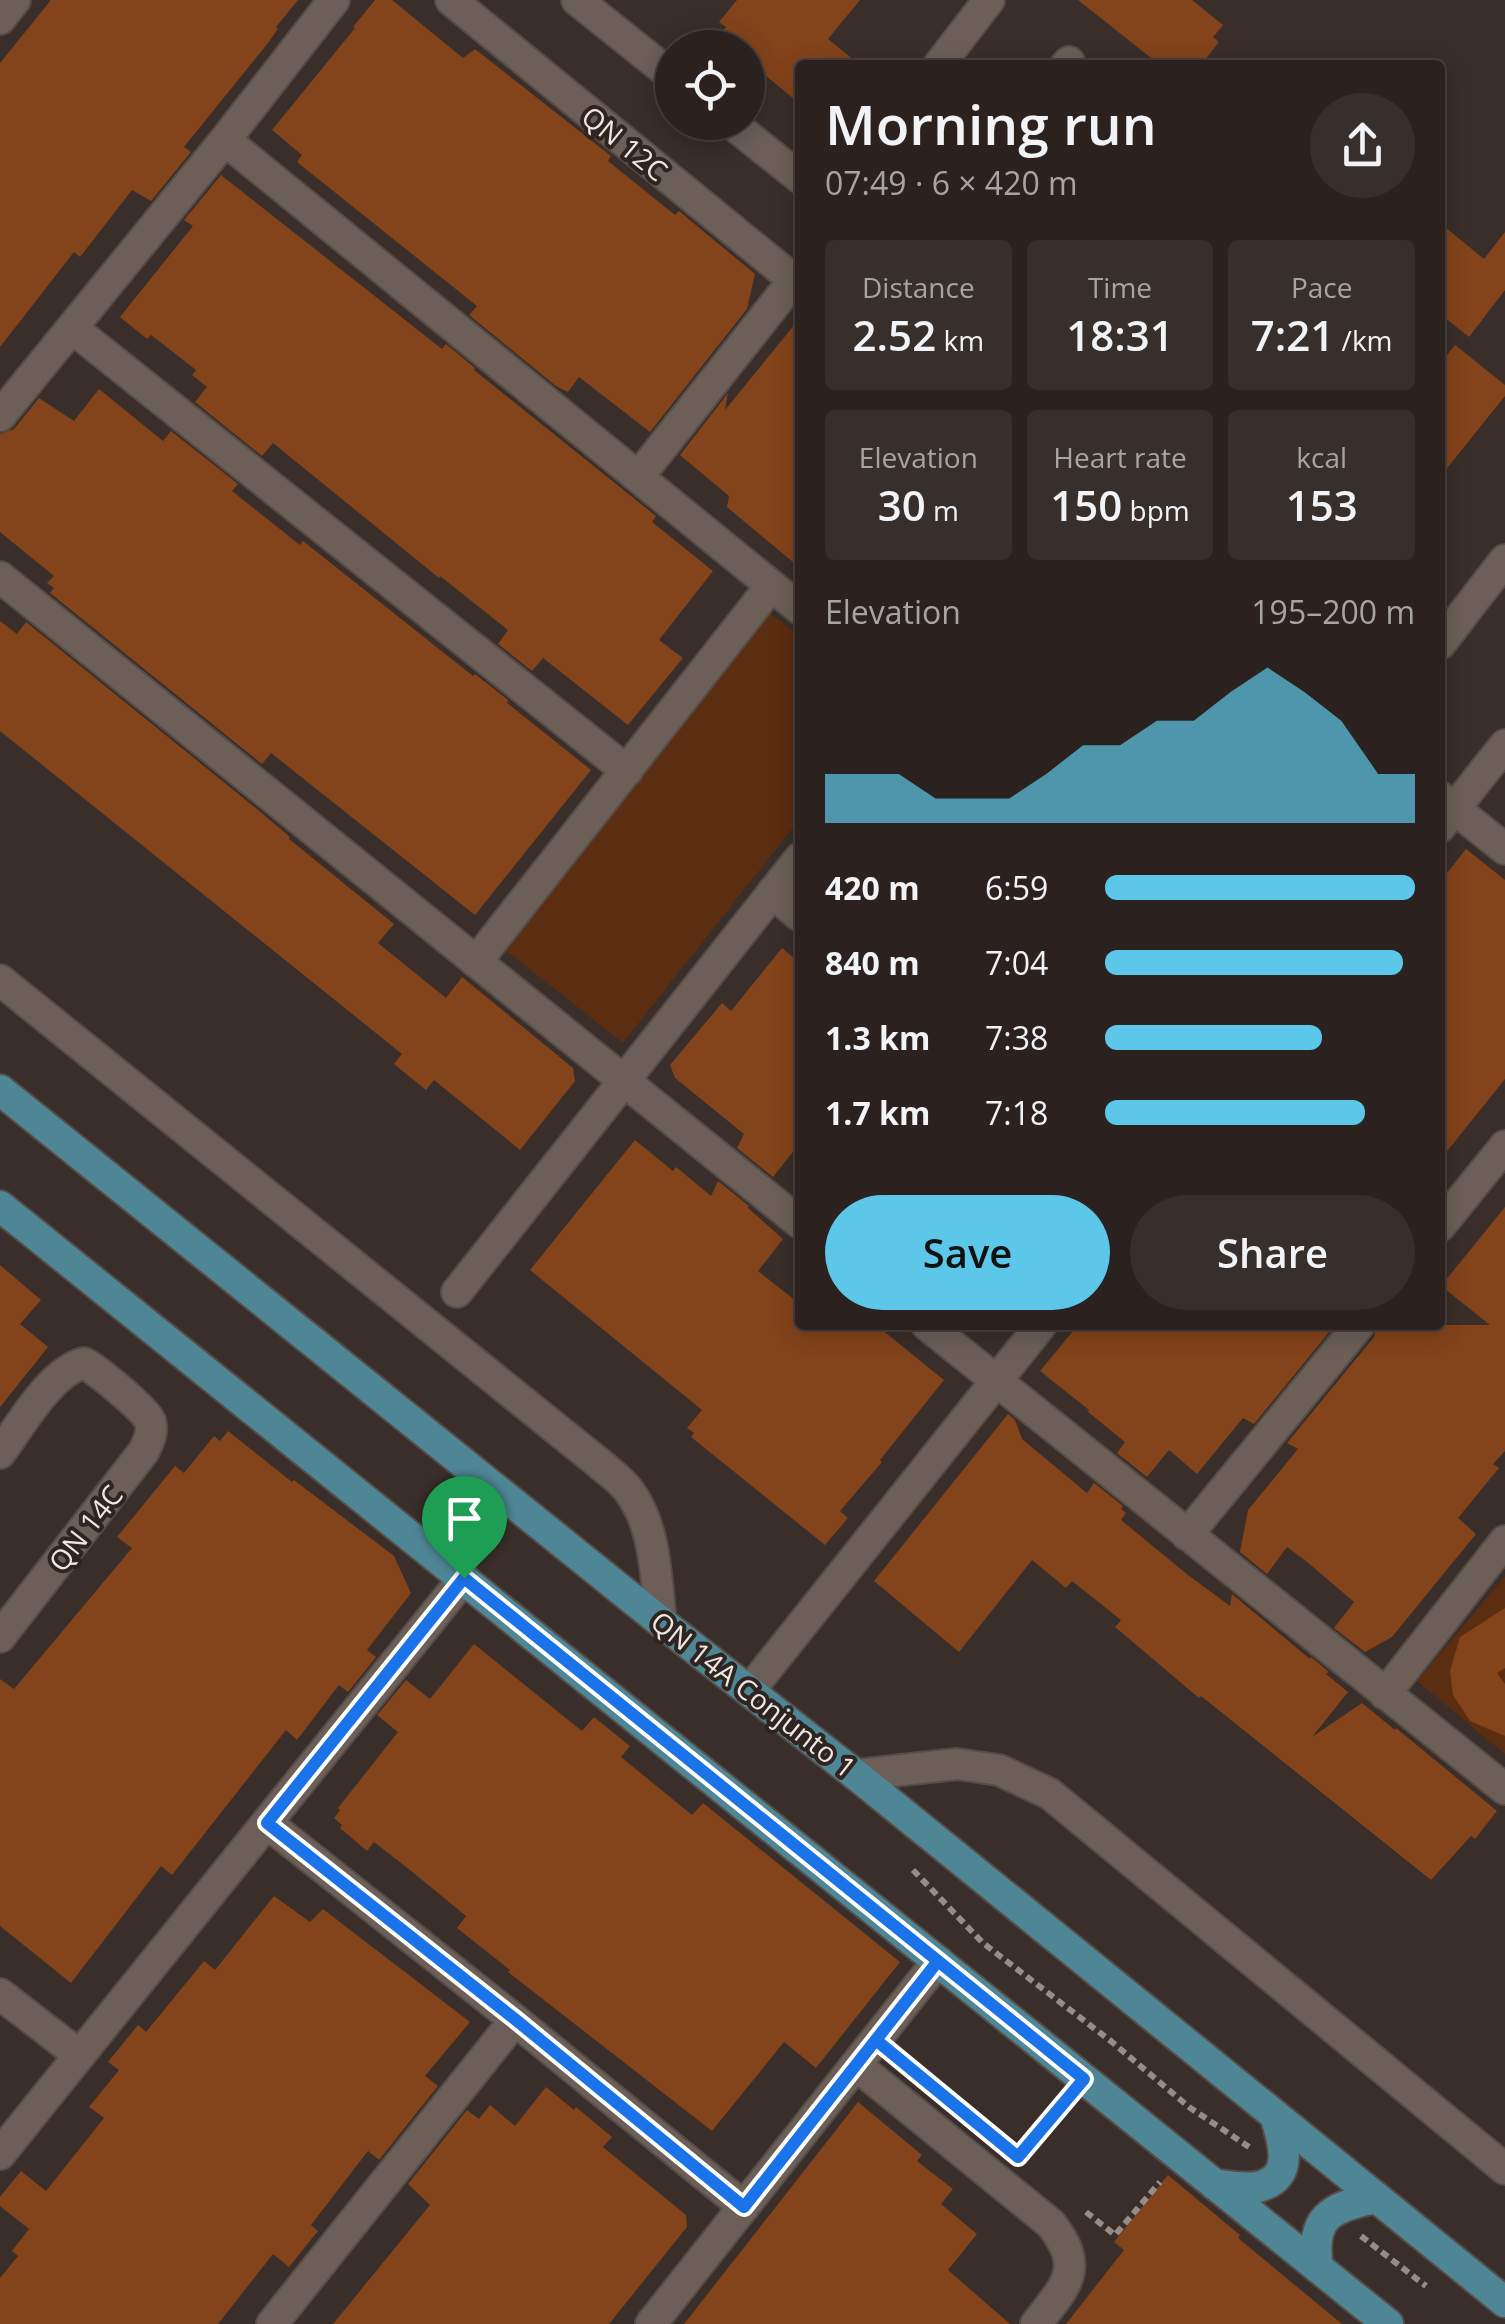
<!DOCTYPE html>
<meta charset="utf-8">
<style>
body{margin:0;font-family:"Open Sans",sans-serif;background:#372f2c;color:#f1f3f6;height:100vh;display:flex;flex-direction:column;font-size:38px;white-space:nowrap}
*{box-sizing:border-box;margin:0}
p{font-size:32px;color:#a6a4a4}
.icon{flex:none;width:55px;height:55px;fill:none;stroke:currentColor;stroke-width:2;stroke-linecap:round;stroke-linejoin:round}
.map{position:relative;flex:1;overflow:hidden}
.panel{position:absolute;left:795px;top:60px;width:650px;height:1270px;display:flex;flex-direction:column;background:#2b221f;border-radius:10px;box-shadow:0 5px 25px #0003,0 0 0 2px #473f3d}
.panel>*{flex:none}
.buttons{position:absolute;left:655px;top:30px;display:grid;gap:20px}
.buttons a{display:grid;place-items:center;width:110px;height:110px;border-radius:50%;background:#2b221f;box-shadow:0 5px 25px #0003,0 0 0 2px #473f3d;font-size:50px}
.pin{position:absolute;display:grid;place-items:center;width:85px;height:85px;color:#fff;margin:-102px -42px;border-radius:50% 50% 50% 0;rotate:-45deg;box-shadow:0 0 10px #0007}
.pin .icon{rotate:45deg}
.round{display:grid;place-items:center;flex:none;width:105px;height:105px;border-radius:52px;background:#372f2c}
.head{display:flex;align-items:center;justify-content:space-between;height:170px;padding:0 30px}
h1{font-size:55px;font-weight:600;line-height:75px}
.figures{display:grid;grid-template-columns:repeat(3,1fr);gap:15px;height:170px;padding:10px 30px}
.figures div{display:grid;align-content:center;border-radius:10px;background:#372f2c;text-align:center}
.figures b{font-size:42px;font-weight:600}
.figures small{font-size:28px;font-weight:400}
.figures p{font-size:28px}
.chart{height:280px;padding:20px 30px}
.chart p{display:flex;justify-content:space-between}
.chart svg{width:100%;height:180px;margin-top:10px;fill:#5cc7e8;opacity:.7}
.action{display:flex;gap:20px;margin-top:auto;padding:20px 30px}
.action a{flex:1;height:115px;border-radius:60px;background:#5cc7e8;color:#111;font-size:40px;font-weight:600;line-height:115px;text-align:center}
.action a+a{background:#372f2c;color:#f1f3f6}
ul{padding:0 30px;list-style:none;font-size:32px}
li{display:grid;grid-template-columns:160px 120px 1fr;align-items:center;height:75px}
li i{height:25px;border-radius:12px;background:#5cc7e8}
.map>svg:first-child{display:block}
</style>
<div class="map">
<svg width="1505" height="2324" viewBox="0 0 1505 2324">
<rect width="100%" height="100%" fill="#392e29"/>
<path fill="#5b2d11" d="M766,610L800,637V819L623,1043L500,946Z
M1505,1576V1754L1417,1681Z"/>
<path fill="#83431b" d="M51,0H298L276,27L278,29L268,43L184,147L191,152L151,201L132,190L80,257L74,252L0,347V63Z
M375,0H392L463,58L475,49L611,156L608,161L675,215L679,211L755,274L747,309L650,432L579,377L568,392L556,386L469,315L477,306L297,162L302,155L272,130L355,28L353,27Z
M737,0H860L828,39L860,65H800V104L748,61V48H731L718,37L726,27L719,22Z
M1078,0H1192L1223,25L1213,37L1219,42L1201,65H1160Z
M221,175L442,349L446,344L475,368L474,370L656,516L652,522L713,571L659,640L683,658L628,725L543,658L532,671L498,644L508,630L440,576L439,578L273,443L262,456L195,402L207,387L192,375L196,370L151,335L147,339L120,317L193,226L184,220Z
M1440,223L1484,259L1505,232V290L1469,337L1440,314Z
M800,318V568L727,507L729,496L680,455L728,393L725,410Z
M1455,345L1505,385V396L1440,477V364Z
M99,389L163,441L171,431L238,484L232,491L300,545L303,541L473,676L475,674L508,700L507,703L591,770L475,915L271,753L262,764L50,593L54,588L47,583L54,576L0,532V434L14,429L39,398L74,421Z
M0,621L17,634L26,622L257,809L290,837L289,839L394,924L378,943L446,998L462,977L573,1068L575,1081L520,1150L434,1080L426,1090L394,1064L402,1054L0,731Z
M1466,849L1505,880V1079L1440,1160V882Z
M782,948L800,963V1143L773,1177L737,1148L744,1134L675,1078L670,1065L722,1003L731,1011Z
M635,1140L673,1171L676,1167L711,1196L718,1181L749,1206L748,1208L783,1239L758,1271L800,1304V1325H876L944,1380L880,1460L882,1462L840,1511L848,1518L825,1545L691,1437L694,1433L687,1428L702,1410L530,1270Z
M1505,1207V1451L1493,1464L1499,1468L1458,1518L1476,1534L1392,1637L1365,1652L1334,1628L1354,1602L1306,1561L1287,1547L1267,1574L1240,1552L1248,1510L1298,1449L1287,1443L1374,1337L1377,1325H1490L1441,1286Z
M0,1265L41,1300L20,1324L48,1347L0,1407Z
M1078,1325H1335L1254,1424L1243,1418L1197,1474L1169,1450L1147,1477L1117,1453L1125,1442L1088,1412L1089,1410L1040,1371Z
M1008,1414L1015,1420L1022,1439L1087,1493L1094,1483L1123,1506L1121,1509L1126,1513L1121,1520L1188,1575L1230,1606L1232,1594L1310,1659L1311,1657L1329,1672L1326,1674L1348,1692L1312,1737L1362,1703L1395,1730L1396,1728L1497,1811L1475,1839L1471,1836L1431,1880L1201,1696L1199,1698L1115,1627L1121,1620L1072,1581L1066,1588L1032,1560L959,1652L874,1581Z
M228,1431L292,1482L294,1480L394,1556L411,1593L367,1650L376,1657L348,1692L339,1685L297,1740L286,1730L172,1875L161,1866L71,1983L0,1926V1679L14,1689L132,1548L117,1537L175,1466L184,1473L214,1436L220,1441Z
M1505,1608V1668L1497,1673L1505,1684V1736L1470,1721L1453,1695L1450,1671L1460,1637Z
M474,1644L582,1731L594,1717L630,1746L621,1757L692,1815L703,1803L900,1962L816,2068L784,2042L712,2131L508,1972L510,1970L457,1928L466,1916L410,1870L374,1842L367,1851L340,1828L342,1825L334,1818L340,1810L338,1808L398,1732L377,1715L406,1680L430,1699Z
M274,1896L310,1922L323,1909L470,2022L425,2076L438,2086L379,2160L368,2151L311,2225L318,2231L289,2267L273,2254L218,2324H0V2278L18,2256L12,2251L29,2229L0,2206V2197L21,2171L46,2191L104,2118L89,2107L119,2070L108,2062L138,2025L146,2032L204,1961L215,1970Z
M546,2087L574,2110L576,2107L612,2137L603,2147L686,2215L687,2227L609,2324H333L430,2205L408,2184L467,2110L479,2119L490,2105L515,2126Z
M858,2102L922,2155L917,2161L953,2189L941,2204L977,2234L948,2270L1010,2324H684Z
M1168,2175L1240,2235L1238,2238L1342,2324H1066L1124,2250L1114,2242Z"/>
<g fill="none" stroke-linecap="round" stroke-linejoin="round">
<g stroke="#554c48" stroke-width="34">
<path id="minor" d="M451,0L800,285
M577,0L672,76
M0,19L15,0
M939,65L989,0
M1066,65L1069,62
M730,122L800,178
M225,140L800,609
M72,328L627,771
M0,416L225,140L334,0
M639,476L794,280
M0,577L800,1223
M1440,644L1505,560
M1440,797L1505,849
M1440,827L1505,745
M772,893L800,916
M476,962L771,586
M0,980L600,1464C610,1473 622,1481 629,1491C656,1527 656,1579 661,1622
M1440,1226L1505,1146
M457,1292L800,858
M927,1325L1505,1789
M0,1453C21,1425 50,1372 84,1363C97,1370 145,1409 150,1421C154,1432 148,1442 144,1451L0,1637
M1187,1535L1359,1325
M749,1691L1041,1325
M1385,1694L1505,1541
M856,1775L957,1764L999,1770L1050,1794L1505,2169
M267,1823L515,2020L744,2207
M0,1994L79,2055
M856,2065L1051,2224C1086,2269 1066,2285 1036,2324
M0,2154L464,1578
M272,2324L515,2020
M651,2324L938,1961"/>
</g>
<g stroke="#554c48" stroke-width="34">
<path id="major" d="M0,1090L661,1622L856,1775L1505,2302
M0,1206L1388,2324
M1215,2185C1230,2185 1250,2191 1264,2185C1295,2173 1282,2139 1275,2115
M1318,2268C1310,2217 1330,2207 1376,2198"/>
</g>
<path stroke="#968d89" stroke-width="6" stroke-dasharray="8 5" stroke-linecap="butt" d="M913,1870L983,1943L1112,2042L1189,2107L1249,2147
M1018,2157L1064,2103
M1086,2212L1115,2235L1160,2182
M1361,2236L1426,2286"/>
<use href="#minor" stroke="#6b5f58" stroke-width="30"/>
<use href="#major" stroke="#4f8695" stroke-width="30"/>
</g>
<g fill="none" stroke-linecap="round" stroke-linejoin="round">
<g stroke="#fff" stroke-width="20">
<path id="route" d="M464,1578L938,1961L876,2040L1018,2157L1084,2079L938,1961C873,2043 809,2125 744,2207L516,2020L267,1823L464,1578"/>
</g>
<use href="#route" stroke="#1a73e8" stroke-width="12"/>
</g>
<g text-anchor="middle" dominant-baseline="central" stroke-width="8" stroke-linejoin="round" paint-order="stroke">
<g font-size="28" fill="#ede6e3" stroke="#2f241f">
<text transform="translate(625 143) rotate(39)">QN 12C</text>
<text transform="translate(85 1528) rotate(-52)">QN 14C</text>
<text transform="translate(754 1694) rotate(38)">QN 14A Conjunto 1</text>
</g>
</g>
</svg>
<div class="buttons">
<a><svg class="icon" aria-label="locate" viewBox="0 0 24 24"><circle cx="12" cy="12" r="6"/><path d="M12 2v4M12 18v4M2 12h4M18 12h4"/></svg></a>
</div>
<div class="pin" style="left:464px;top:1578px;background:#1e9e55"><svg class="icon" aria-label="arrive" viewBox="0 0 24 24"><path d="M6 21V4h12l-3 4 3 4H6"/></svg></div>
<section class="panel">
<div class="head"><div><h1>Morning run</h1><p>07:49 · 6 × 420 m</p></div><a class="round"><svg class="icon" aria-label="share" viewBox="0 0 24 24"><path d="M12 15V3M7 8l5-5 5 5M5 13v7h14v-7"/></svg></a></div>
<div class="figures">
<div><p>Distance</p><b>2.52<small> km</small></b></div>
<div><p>Time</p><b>18:31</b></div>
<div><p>Pace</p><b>7:21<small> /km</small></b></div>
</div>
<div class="figures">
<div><p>Elevation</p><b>30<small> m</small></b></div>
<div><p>Heart rate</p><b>150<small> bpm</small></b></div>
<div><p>kcal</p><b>153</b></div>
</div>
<div class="chart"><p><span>Elevation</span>195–200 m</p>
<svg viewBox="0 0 160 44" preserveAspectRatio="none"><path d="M0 44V32L10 32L20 32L30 38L40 38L50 38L60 32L70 25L80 25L90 19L100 19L110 12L120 6L130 12L140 19L150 32L160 32V44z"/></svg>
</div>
<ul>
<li><b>420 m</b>6:59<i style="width:100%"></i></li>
<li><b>840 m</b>7:04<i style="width:96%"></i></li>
<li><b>1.3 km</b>7:38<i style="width:70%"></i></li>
<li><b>1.7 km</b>7:18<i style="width:84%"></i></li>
</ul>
<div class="action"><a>Save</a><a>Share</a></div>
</section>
</div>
